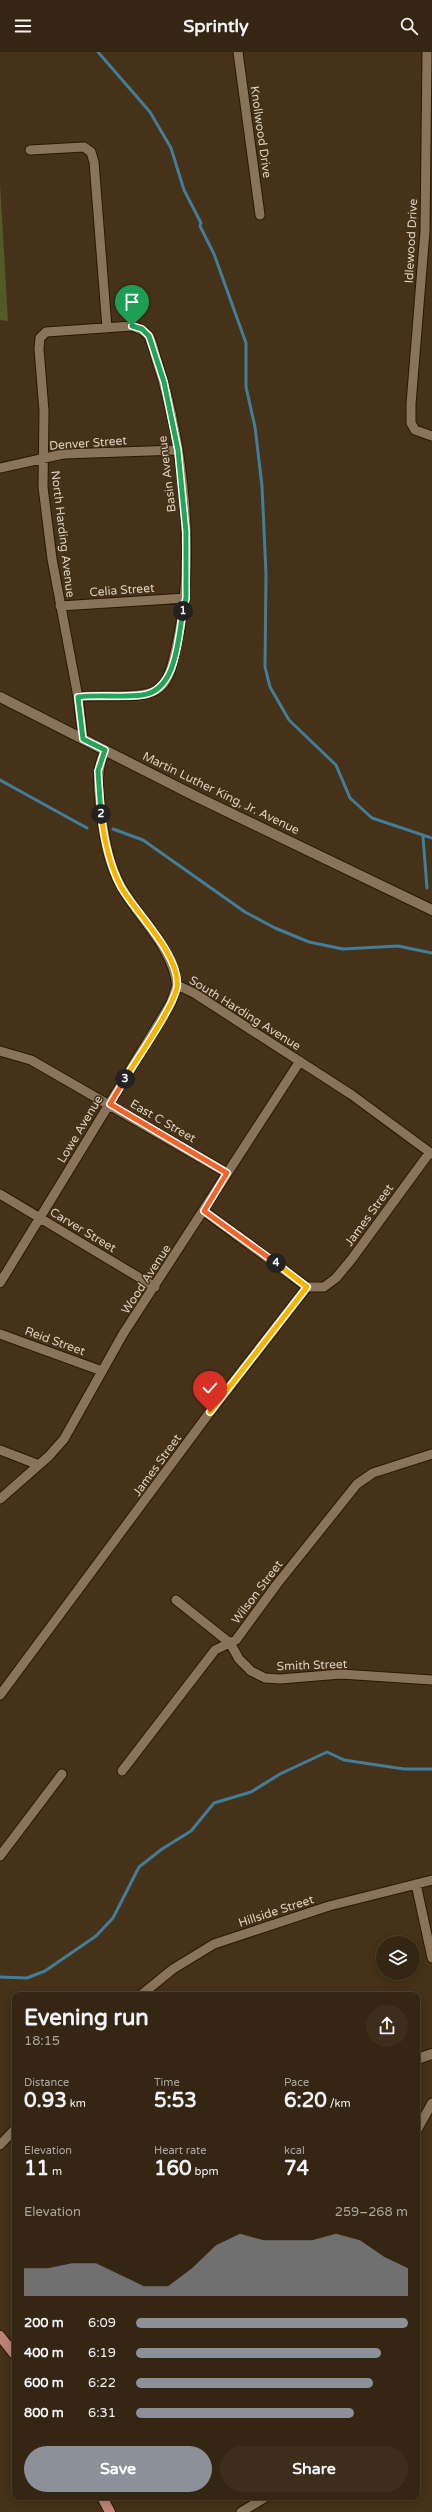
<!DOCTYPE html>
<meta charset="utf-8">
<style>
body{margin:0;font-family:"Varela Round",sans-serif;background:#3c2e1b;color:#f1f3f6;height:100vh;display:flex;flex-direction:column;font-size:15px;white-space:nowrap}
*{box-sizing:border-box;margin:0}
p{font-size:13px;color:#a9a59f}
.icon{flex:none;width:22px;height:22px;fill:none;stroke:currentColor;stroke-width:2;stroke-linecap:round;stroke-linejoin:round}
.map{position:relative;flex:1;overflow:hidden}
.sheet{position:absolute;left:12px;top:1940px;width:408px;height:508px;display:flex;flex-direction:column;background:#342612;border-radius:8px;box-shadow:0 2px 10px #0003,0 0 0 1px #4e4332}
.sheet>*{flex:none}
.tools{position:absolute;left:376px;top:1884px;display:grid;gap:8px}
.tools a{display:grid;place-items:center;width:44px;height:44px;border-radius:50%;background:#342612;box-shadow:0 2px 10px #0003,0 0 0 1px #4e4332;font-size:20px}
.pin{position:absolute;display:grid;place-items:center;width:34px;height:34px;color:#fff;margin:-41px -17px;border-radius:50% 50% 50% 0;rotate:-45deg;box-shadow:0 0 4px #0007}
.pin .icon{rotate:45deg}
.km{position:absolute;width:20px;height:20px;margin:-10px;border-radius:50%;background:#222;color:#fff;font-size:11px;line-height:20px;text-align:center}
.round{display:grid;place-items:center;flex:none;width:42px;height:42px;border-radius:21px;background:#3c2e1b}
.overview{display:flex;align-items:center;justify-content:space-between;height:68px;padding:0 12px}
h1{font-size:22px;font-weight:700;line-height:30px}
.figures{display:grid;grid-template-columns:repeat(3,1fr);gap:6px;height:68px;padding:4px 12px}
.figures div{display:grid;align-content:center}
.figures b{font-size:20px;font-weight:700}
.figures small{font-size:11px;font-weight:400}
.figures p{font-size:11px}
.chart{height:112px;padding:8px 12px}
.chart p{display:flex;justify-content:space-between}
.chart svg{width:100%;height:72px;margin-top:4px;fill:#8c9099;opacity:.7}
.button{display:flex;gap:8px;margin-top:auto;padding:8px 12px}
.button a{flex:1;height:46px;border-radius:24px;background:#8c9099;color:#fff;font-size:16px;font-weight:700;line-height:46px;text-align:center}
.button a+a{background:#3c2e1b;color:#f1f3f6}
ul{padding:0 12px;list-style:none;font-size:13px}
li{display:grid;grid-template-columns:64px 48px 1fr;align-items:center;height:30px}
li i{height:10px;border-radius:5px;background:#8c9099}
header{display:flex;justify-content:space-between;align-items:center;height:52px;padding:0 12px;background:#342612;font-size:18px;font-weight:700}
.map>svg:first-child{display:block}
</style>
<header><svg class="icon" aria-label="menu" viewBox="0 0 24 24"><path d="M4 6h16M4 12h16M4 18h16"/></svg>Sprintly<svg class="icon" aria-label="search" viewBox="0 0 24 24"><circle cx="10" cy="10" r="6"/><path d="M15 15l6 6"/></svg></header>
<div class="map">
<svg width="432" height="2460" viewBox="0 0 432 2460">
<rect width="100%" height="100%" fill="#453218"/>
<path fill="#535a26" d="M0,131L8,269L0,268Z"/>
<g fill="none" stroke-linecap="round" stroke-linejoin="round">
<path stroke="#427d9a" stroke-width="3" d="M98,0L150,60L171,96L184,138L201,171L200,174L214,202L246,291V335L255,375L262,434L266,522L265,615L270,635L289,668L336,713L350,746L372,766L432,786
M0,728L87,776
M113,777L143,788L245,860L275,876L309,890L343,897L398,894L432,901
M423,785L427,836
M0,1925L27,1926L45,1919L96,1884L113,1866L139,1815L162,1797L191,1779L214,1751L251,1740L280,1722L327,1700L344,1708L404,1717H432"/>
<g stroke="#2a1901" stroke-width="11">
<path id="minor" d="M238,0L260,163
M427,0L425,179L411,352V371L415,378L432,384
M30,98L84,95L91,100L94,110L107,276
M0,416L63,402L178,398
M60,554L186,546
M78,645C98,642 144,648 158,637C170,629 173,609 176,596C197,509 184,393 157,309C154,301 153,289 148,283C143,278 139,276 132,274L46,280L40,286L39,297L44,359L43,435L52,507L78,645L83,687
M105,698C96,718 98,736 101,758C104,785 108,812 122,836C141,869 171,893 177,933L194,941L352,1043L432,1102
M0,999L31,1008L227,1121
M0,1142L155,1235
M204,1159L307,1235H324L336,1226L351,1208L430,1100
M0,1231L171,951L177,933
M0,1282L102,1319
M0,1398L39,1413
M0,1447L49,1404L64,1387L123,1282L300,1009
M176,1548L230,1591L239,1607L251,1619L265,1626L280,1627L341,1622L432,1628
M0,1643L210,1360L307,1235
M122,1719L215,1598L236,1588L277,1532L357,1432L373,1421L432,1402
M0,1804L62,1722
M416,1832L432,1906
M141,1943L173,1917L214,1892L329,1854L432,1828
M417,2078L432,2051
M0,2093L15,2077
M241,2460L266,2445"/>
</g>
<g stroke="#2a1901" stroke-width="12">
<path id="tertiary" d="M417,2007L432,2002"/>
</g>
<g stroke="#2a1901" stroke-width="12">
<path id="secondary" d="M0,645L197,745L432,858"/>
</g>
<g stroke="#2a1901" stroke-width="12">
<path id="primary" d="M0,2284L15,2303
M102,2445L110,2460"/>
</g>
<use href="#minor" stroke="#897459" stroke-width="9"/>
<use href="#tertiary" stroke="#897459" stroke-width="10"/>
<use href="#secondary" stroke="#897459" stroke-width="10"/>
<use href="#primary" stroke="#bd8473" stroke-width="10"/>
</g>
<g fill="none" stroke-linecap="round" stroke-linejoin="round">
<g stroke="#fff" stroke-width="8">
<path id="split-1" d="M132,274L142,277L149,284L164,330L178,398L186,480V546L183,559"/>
</g>
<g stroke="#fff" stroke-width="8">
<path id="split-2" d="M101,762L98,719L105,698L83,687L78,645C99,642 120,646 142,643C177,639 178,586 183,559"/>
</g>
<g stroke="#fff" stroke-width="8">
<path id="split-3" d="M101,762C104,788 109,812 121,835C136,861 181,904 177,935C173,956 137,1006 125,1027"/>
</g>
<g stroke="#fff" stroke-width="8">
<path id="split-4" d="M125,1027L110,1052L227,1121L204,1159L276,1211"/>
</g>
<g stroke="#fff" stroke-width="8">
<path id="split-5" d="M210,1360L307,1235L276,1211"/>
</g>
<use href="#split-1" stroke="#22a559" stroke-width="5"/>
<use href="#split-2" stroke="#22a559" stroke-width="5"/>
<use href="#split-3" stroke="#f5b400" stroke-width="5"/>
<use href="#split-4" stroke="#f0652b" stroke-width="5"/>
<use href="#split-5" stroke="#f5b400" stroke-width="5"/>
</g>
<g text-anchor="middle" dominant-baseline="central" stroke-width="3" stroke-linejoin="round" paint-order="stroke">
<g font-size="12" fill="#dcd0c2" stroke="#453218">
<text transform="translate(261 80) rotate(82)">Knollwood Drive</text>
<text transform="translate(411 189) rotate(-87)">Idlewood Drive</text>
<text transform="translate(88 391) rotate(-4)">Denver Street</text>
<text transform="translate(167 422) rotate(-97)">Basin Avenue</text>
<text transform="translate(63 482) rotate(83)">North Harding Avenue</text>
<text transform="translate(122 538) rotate(-4)">Celia Street</text>
<text transform="translate(221 741) rotate(26)">Martin Luther King, Jr. Avenue</text>
<text transform="translate(245 961) rotate(32)">South Harding Avenue</text>
<text transform="translate(163 1069) rotate(30)">East C Street</text>
<text transform="translate(80 1077) rotate(-59)">Lowe Avenue</text>
<text transform="translate(369 1163) rotate(-54)">James Street</text>
<text transform="translate(83 1178) rotate(31)">Carver Street</text>
<text transform="translate(146 1227) rotate(-57)">Wood Avenue</text>
<text transform="translate(55 1289) rotate(20)">Reid Street</text>
<text transform="translate(157 1413) rotate(-54)">James Street</text>
<text transform="translate(257 1540) rotate(-53)">Wilson Street</text>
<text transform="translate(312 1613) rotate(-2)">Smith Street</text>
<text transform="translate(276 1859) rotate(-18)">Hillside Street</text>
</g>
</g>
</svg>
<div class="tools">
<a><svg class="icon" aria-label="layers" viewBox="0 0 24 24"><path d="M12 4l9 5-9 5-9-5zM3 14l9 5 9-5"/></svg></a>
</div>
<div class="pin" style="left:132px;top:274px;background:#1e9e55"><svg class="icon" aria-label="arrive" viewBox="0 0 24 24"><path d="M6 21V4h12l-3 4 3 4H6"/></svg></div>
<div class="pin" style="left:210px;top:1360px;background:#d93025"><svg class="icon" aria-label="check" viewBox="0 0 24 24"><path d="M5 12l5 5 9-10"/></svg></div>
<b class="km" style="left:183px;top:559px">1</b>
<b class="km" style="left:101px;top:762px">2</b>
<b class="km" style="left:125px;top:1027px">3</b>
<b class="km" style="left:276px;top:1211px">4</b>
<section class="sheet">
<div class="overview"><div><h1>Evening run</h1><p>18:15</p></div><a class="round"><svg class="icon" aria-label="share" viewBox="0 0 24 24"><path d="M12 15V3M7 8l5-5 5 5M5 13v7h14v-7"/></svg></a></div>
<div class="figures">
<div><p>Distance</p><b>0.93<small> km</small></b></div>
<div><p>Time</p><b>5:53</b></div>
<div><p>Pace</p><b>6:20<small> /km</small></b></div>
</div>
<div class="figures">
<div><p>Elevation</p><b>11<small> m</small></b></div>
<div><p>Heart rate</p><b>160<small> bpm</small></b></div>
<div><p>kcal</p><b>74</b></div>
</div>
<div class="chart"><p><span>Elevation</span>259–268 m</p>
<svg viewBox="0 0 160 44" preserveAspectRatio="none"><path d="M0 44V27L10 27L20 24L30 24L40 31L50 38L60 38L70 27L80 13L90 6L100 10L110 10L120 10L130 6L140 10L150 20L160 27V44z"/></svg>
</div>
<ul>
<li><b>200 m</b>6:09<i style="width:100%"></i></li>
<li><b>400 m</b>6:19<i style="width:90%"></i></li>
<li><b>600 m</b>6:22<i style="width:87%"></i></li>
<li><b>800 m</b>6:31<i style="width:80%"></i></li>
</ul>
<div class="button"><a>Save</a><a>Share</a></div>
</section>
</div>
